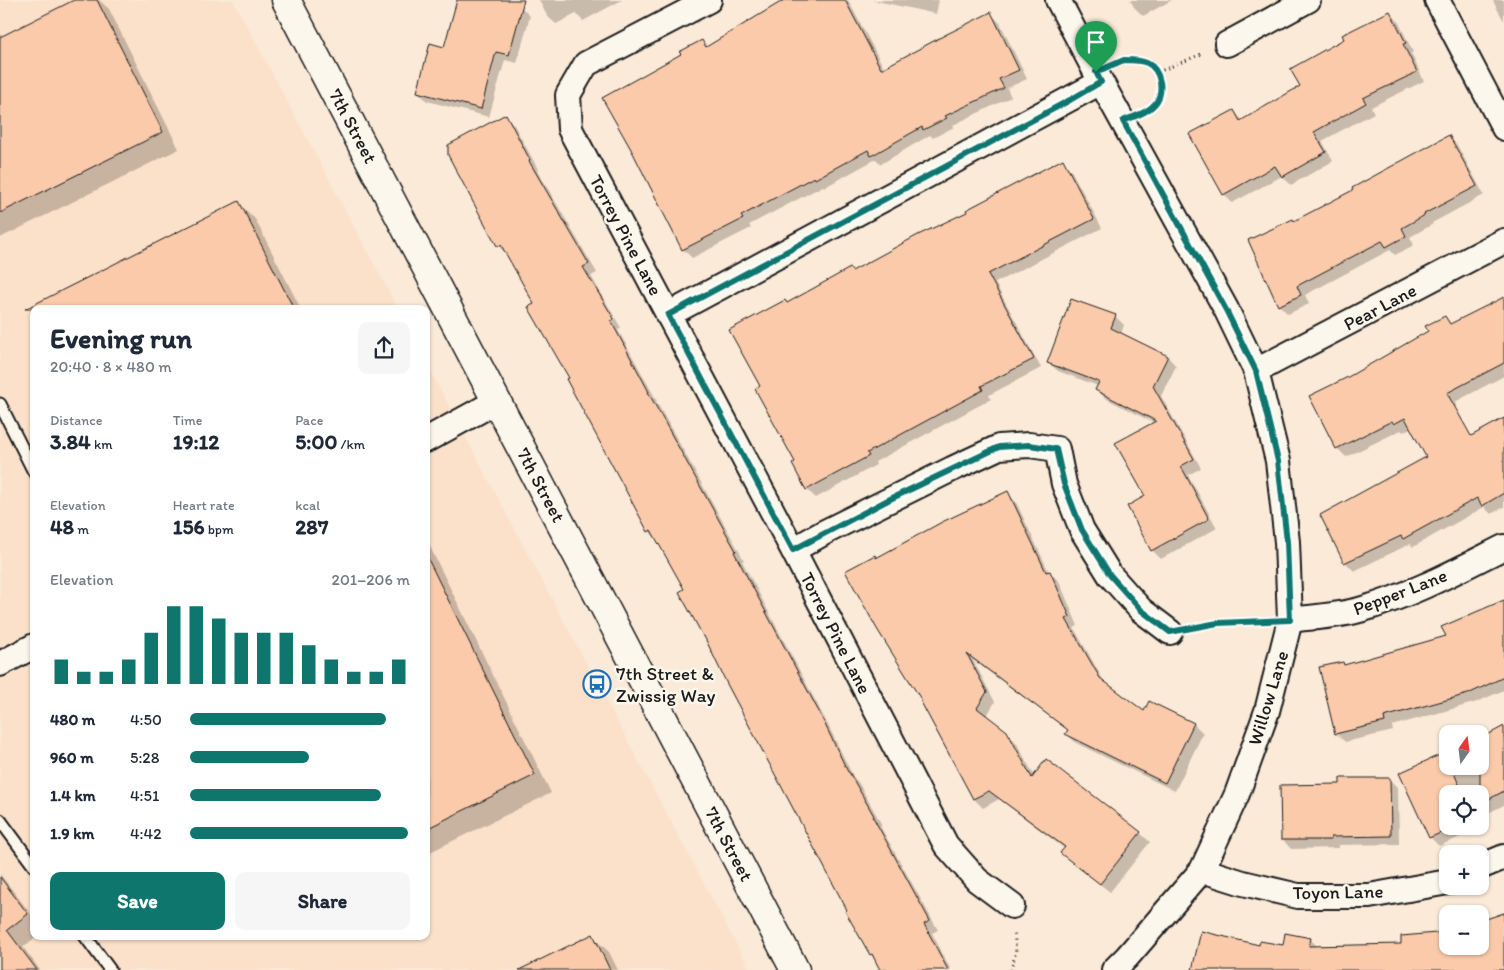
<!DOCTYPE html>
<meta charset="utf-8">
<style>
body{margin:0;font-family:Itim,sans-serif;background:#f6f6f7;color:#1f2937;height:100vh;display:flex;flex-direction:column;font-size:19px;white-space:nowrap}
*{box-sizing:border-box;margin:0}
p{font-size:16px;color:#747a83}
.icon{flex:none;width:28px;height:28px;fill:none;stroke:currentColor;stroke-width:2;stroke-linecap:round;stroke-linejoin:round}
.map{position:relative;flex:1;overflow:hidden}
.details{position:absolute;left:30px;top:305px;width:400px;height:635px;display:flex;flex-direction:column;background:#fff;border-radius:10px;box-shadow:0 1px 4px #0004}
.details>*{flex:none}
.needle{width:32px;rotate:14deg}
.buttons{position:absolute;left:1439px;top:725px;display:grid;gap:10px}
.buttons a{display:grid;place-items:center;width:50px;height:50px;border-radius:10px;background:#fff;box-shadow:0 1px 4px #0004;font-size:25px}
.pin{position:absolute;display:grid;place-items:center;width:42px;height:42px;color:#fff;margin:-51px -21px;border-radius:50% 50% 50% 0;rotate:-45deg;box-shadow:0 0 5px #0007}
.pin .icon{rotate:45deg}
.round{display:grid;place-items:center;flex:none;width:52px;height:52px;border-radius:10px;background:#f6f6f7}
.summary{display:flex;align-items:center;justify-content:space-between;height:85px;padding:0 20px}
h1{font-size:28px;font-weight:800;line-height:38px}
.stats{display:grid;grid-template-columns:repeat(3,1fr);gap:8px;height:85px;padding:5px 20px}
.stats div{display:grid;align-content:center}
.stats b{font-size:21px;font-weight:800}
.stats small{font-size:14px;font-weight:400}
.stats p{font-size:14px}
.chart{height:140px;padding:10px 20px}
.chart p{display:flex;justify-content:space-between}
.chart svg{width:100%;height:90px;margin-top:5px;stroke:#0f766e;stroke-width:6}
.primary-button{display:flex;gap:10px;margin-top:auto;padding:10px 20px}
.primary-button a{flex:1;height:58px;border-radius:10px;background:#0f766e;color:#fff;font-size:20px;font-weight:800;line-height:58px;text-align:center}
.primary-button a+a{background:#f6f6f7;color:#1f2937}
ul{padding:0 20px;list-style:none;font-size:16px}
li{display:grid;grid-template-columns:80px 60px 1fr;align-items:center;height:38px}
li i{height:12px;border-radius:6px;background:#0f766e}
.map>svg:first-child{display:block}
</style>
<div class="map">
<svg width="1504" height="970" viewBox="0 0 1504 970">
<rect width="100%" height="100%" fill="#fbead8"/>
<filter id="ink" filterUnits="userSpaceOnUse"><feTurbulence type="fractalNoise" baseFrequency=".02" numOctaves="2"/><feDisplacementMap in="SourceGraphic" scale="10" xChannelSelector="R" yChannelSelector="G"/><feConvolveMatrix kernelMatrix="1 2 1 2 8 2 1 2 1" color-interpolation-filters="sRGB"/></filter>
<g filter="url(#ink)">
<path fill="#fbe0ca" d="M0,0H233L398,309H34V936H426V363L750,970H0Z"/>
<path fill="#0003" d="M77,0H99L109,9L179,149L0,238V38Z
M459,0H495L521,7L530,16L517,63L505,60L489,117L427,101L418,92L445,49Z
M539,0H622L583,21L576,14L556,24L547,16Z
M792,0H848L884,68L991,14L1000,23L1027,79L1007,88L1011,97L953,125L954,127L933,138L930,135L881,164L876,159L825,187L823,186L749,225L751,228L692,258L683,249L682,55L702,41L708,47Z
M872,0H939L936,14Z
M1130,0H1172L1143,16L1134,7Z
M1493,0H1504V21L1494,3Z
M1390,12L1398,21L1413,52L1411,53L1424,81L1371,107L1374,113L1322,141L1333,161L1291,185L1282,176L1232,203L1224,194L1234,111L1243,121L1301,87L1345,40Z
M506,116L514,125L538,169L537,170L597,273L591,276L621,328L618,330L657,401H656L744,560L742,561L826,721L854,778L858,782L882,825L880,826L938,930L932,933L951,970H881L871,954L685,590L657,540L649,531L571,378L535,304L508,255L498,246Z
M1448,136L1457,145L1484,195L1432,223L1433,224L1410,237L1414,245L1395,255L1390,250L1305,295L1309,304L1288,314L1279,305L1295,222L1355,190Z
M1062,161L1071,170L1102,228L995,283L1041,368L989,395L991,399L875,462L876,465L816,498L807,490L793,465L797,463L761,386L787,304L969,213Z
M238,202L255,219L301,309H53Z
M1504,299V376L1455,402L1457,406L1416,428L1414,426L1403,432L1401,430L1346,457L1337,448L1348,378L1430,332L1445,317L1452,325Z
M1115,316L1124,325L1121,334L1168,357L1176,366L1161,396L1201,468L1188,475L1217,528L1161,559L1152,550L1147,497L1154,423L1105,398L1097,390L1098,386L1058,371L1049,363Z
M1504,420V507L1491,514L1484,507L1413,547L1410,544L1354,571L1345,562L1428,457L1469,433L1473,437Z
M1007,493L1016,502L1049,572L1059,581L1078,626L1074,628L1106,685L1144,713L1194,724L1203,733L1175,791L1076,743L1067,734L1069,731L973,660L995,702L986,717L1006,732L1016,742L1035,777L1046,761L1140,833L1150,842L1110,892L1071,862L1065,849L999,799L983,808L974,799L912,682L875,556L877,559Z
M426,544L430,547L551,793L426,854Z
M1504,601V690L1477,702L1392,726L1393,731L1345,742L1336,733L1343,663L1345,666L1448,637Z
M1504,727V805L1480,817V794H1448V826H1462L1456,829L1460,837L1439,846L1430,837L1444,754L1448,757V766H1480V740Z
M1389,779L1398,788L1399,844L1339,845V848L1291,849L1283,840L1342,785Z
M0,874L34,918V936H38L23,947L40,970H0Z
M1504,912V970H1193L1260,946L1284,947L1310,939L1318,947L1480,946V923L1497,917L1496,915Z
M592,936L609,952L618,970H522Z"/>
<path fill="#facaaa" stroke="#1c1c1c" d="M74,0H97L163,132L0,213V37Z
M457,0H524L509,55L496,52L481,109L417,92L430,43L444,47Z
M784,0H845L881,69L945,35L991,12L1019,70L999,79L1004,88L945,116L947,118L923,130L922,127L871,156L868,150L815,179L814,177L741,216L743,219L682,250L632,151L602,98L681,54L679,52L702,40L706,47Z
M1390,11L1406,43L1403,44L1417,72L1363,98L1366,103L1314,132L1326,152L1282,177L1275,166L1223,195L1189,134L1234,110L1240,121L1300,86L1290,69L1344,39L1342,35Z
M506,114L530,160L529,161L589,264L583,267L614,319L611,321L649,392H648L736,551L734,552L818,710L848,772H849L874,816L873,817L930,921L924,924L948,970H880L872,954L870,955L845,911L847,910L727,684L704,636H703L679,592L684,589L651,530L648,532L566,379L569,378L528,307L534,304L501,245L497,246L473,202L448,155V145Z
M1449,135L1477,186L1424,214L1425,215L1402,228L1406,236L1386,247L1382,241L1297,286L1301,295L1278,306L1248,240L1293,219L1294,221L1353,190L1352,188Z
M1063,159L1094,219L988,274L1034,359L981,386L983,390L867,453L869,456L806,490L792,464L795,462L755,389L760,386L729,330L785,300L787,303L850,268L852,271L918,235L967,212L966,210Z
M239,201L294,309H25Z
M1504,297V363L1447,393L1471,436L1504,418V493L1482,506L1477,498L1403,539L1401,536L1344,563L1320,515L1426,457L1405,418L1394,424L1392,421L1336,449L1309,396L1348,377L1428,331L1425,326L1445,316L1450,324Z
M1071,299L1116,315L1111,328L1168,356L1153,386L1194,459L1181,466L1209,519L1151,551L1127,506L1145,496L1115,443L1156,421L1095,390L1099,382L1047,363Z
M1008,491L1046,572L1050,571L1070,617L1066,619L1100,678L1144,711L1149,701L1194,723L1165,783L1065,734L1068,730L967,654L987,692L977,708L1007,731L1032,778L1046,759L1141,832L1100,884L1060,853L1065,847L989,791L973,799L921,702L922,701L877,629L845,571L875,555L876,558L942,522Z
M426,555L535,775L426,829Z
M1504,600V677L1468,694L1384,717L1385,722L1335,734L1319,667L1343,662L1344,665L1446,636L1441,627Z
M1504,726V791L1480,804V739Z
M1444,753L1448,760V766H1451L1463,794H1448V826L1452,828L1429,838L1399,773Z
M1340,778H1390L1391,836L1331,837V840H1281L1280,785L1340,784Z
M0,877L28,914L7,930L37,970H0Z
M1504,913V970H1192L1201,931L1259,945L1260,941L1283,945L1285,933L1311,938L1309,946L1401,944V936L1448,932V946H1480V921Z
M593,934L610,970H519Z"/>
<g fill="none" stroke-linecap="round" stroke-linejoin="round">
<g stroke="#1c1c1c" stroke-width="15">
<path id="service" d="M0,404L34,472
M0,820L34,866
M85,936L110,970"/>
</g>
<g stroke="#1c1c1c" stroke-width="28">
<path id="minor" d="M709,0L586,64L568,95L570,129L793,550L946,845L977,880L1012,906
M1058,0L1101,82L1226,309L1256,371L1278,461L1287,542L1290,620L1267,711L1237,794L1202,870L1127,957L1114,970
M1437,0L1504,128
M1227,44L1308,0
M668,315L1101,82
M1256,371L1504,241
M426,440L497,401
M793,550L825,532L952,469L999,447L1029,445L1057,449L1064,484L1082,530L1110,575L1141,610L1170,632
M1290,620C1314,617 1340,616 1363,609C1412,595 1458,570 1504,547
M0,664L34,646
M1480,867L1504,857
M1202,870L1243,883L1298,896H1369L1448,882"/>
</g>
<g stroke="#1c1c1c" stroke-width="31">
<path id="tertiary" d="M286,0L795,970"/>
</g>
<path stroke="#1c1c1c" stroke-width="3" stroke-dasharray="1 4" stroke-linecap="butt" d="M1120,62C1132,57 1151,60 1158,71C1158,72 1159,78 1159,79C1162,93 1158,103 1147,110
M1158,72L1204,53
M1196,627L1218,623L1262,621
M1011,970L1016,951L1014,931"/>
<use href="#service" stroke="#fbf7ec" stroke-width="11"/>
<use href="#minor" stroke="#fbf7ec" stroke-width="24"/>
<use href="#tertiary" stroke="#fbf7ec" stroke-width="28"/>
</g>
</g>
<g fill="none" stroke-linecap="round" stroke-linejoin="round" filter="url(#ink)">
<g stroke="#fff" stroke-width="10">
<path id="route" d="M1124,60C1142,60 1156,61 1160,82C1161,88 1160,96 1157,101C1150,112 1135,116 1123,121L1226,310L1256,371L1278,461L1287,542L1290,620L1218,623L1170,632L1141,610L1110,575L1082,530L1064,484L1056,449L1029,445L999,447L888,500L793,550L668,315L1070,100L1101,82L1096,72Z"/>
</g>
<use href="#route" stroke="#0f766e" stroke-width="6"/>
</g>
<defs>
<g id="bus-ring" transform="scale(1.4375)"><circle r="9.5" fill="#fbf7ec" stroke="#1f6fb2" stroke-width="1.5"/><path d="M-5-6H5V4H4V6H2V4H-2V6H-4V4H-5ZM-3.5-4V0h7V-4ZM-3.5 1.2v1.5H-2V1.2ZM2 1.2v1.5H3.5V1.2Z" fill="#1f6fb2"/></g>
</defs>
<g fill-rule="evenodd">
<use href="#bus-ring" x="597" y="684"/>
</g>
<g text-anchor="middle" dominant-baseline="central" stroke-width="5" stroke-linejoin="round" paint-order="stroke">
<g font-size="19" fill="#1c1c1c" stroke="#fbf7ec">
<text transform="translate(353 126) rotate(62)">7th Street</text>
<text transform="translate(626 235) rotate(62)">Torrey Pine Lane</text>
<text transform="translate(1380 307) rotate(-28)">Pear Lane</text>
<text transform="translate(541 485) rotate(62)">7th Street</text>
<text transform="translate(1400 592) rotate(-21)">Pepper Lane</text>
<text transform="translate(836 633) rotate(63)">Torrey Pine Lane</text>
<text transform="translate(1268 698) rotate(-73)">Willow Lane</text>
<text transform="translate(729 844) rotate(62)">7th Street</text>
<text transform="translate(1338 892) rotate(-1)">Toyon Lane</text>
</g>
<g font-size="19" fill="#1c1c1c" stroke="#fbf7ec" text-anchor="start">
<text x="616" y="673">7th Street &amp;<tspan x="616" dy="22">Zwissig Way</tspan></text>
</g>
</g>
</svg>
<div class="buttons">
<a><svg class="needle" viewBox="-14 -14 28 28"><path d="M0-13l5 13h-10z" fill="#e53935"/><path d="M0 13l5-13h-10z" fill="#747a83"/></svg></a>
<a><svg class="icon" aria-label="locate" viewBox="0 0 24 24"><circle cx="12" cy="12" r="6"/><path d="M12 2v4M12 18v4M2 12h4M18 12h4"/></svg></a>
<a>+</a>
<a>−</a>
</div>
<div class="pin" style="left:1096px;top:72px;background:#1e9e55"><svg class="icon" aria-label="arrive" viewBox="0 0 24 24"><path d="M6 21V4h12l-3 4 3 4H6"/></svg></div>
<section class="details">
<div class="summary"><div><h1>Evening run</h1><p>20:40 · 8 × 480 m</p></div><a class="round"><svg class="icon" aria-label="share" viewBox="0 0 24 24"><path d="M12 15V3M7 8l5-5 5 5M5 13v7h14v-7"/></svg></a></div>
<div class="stats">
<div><p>Distance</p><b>3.84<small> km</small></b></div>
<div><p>Time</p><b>19:12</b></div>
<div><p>Pace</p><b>5:00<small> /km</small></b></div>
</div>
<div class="stats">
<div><p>Elevation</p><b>48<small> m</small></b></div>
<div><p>Heart rate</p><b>156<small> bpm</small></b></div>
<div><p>kcal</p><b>287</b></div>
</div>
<div class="chart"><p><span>Elevation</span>201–206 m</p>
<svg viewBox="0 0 160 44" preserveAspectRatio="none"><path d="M5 44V32M15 44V38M25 44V38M35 44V32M45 44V19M55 44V6M65 44V6M75 44V12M85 44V19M95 44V19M105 44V19M115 44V25M125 44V32M135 44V38M145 44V38M155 44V32"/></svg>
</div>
<ul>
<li><b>480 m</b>4:50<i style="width:89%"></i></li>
<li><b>960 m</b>5:28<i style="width:54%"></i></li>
<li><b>1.4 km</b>4:51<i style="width:87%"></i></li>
<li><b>1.9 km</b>4:42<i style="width:99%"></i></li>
</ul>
<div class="primary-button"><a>Save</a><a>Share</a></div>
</section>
</div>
